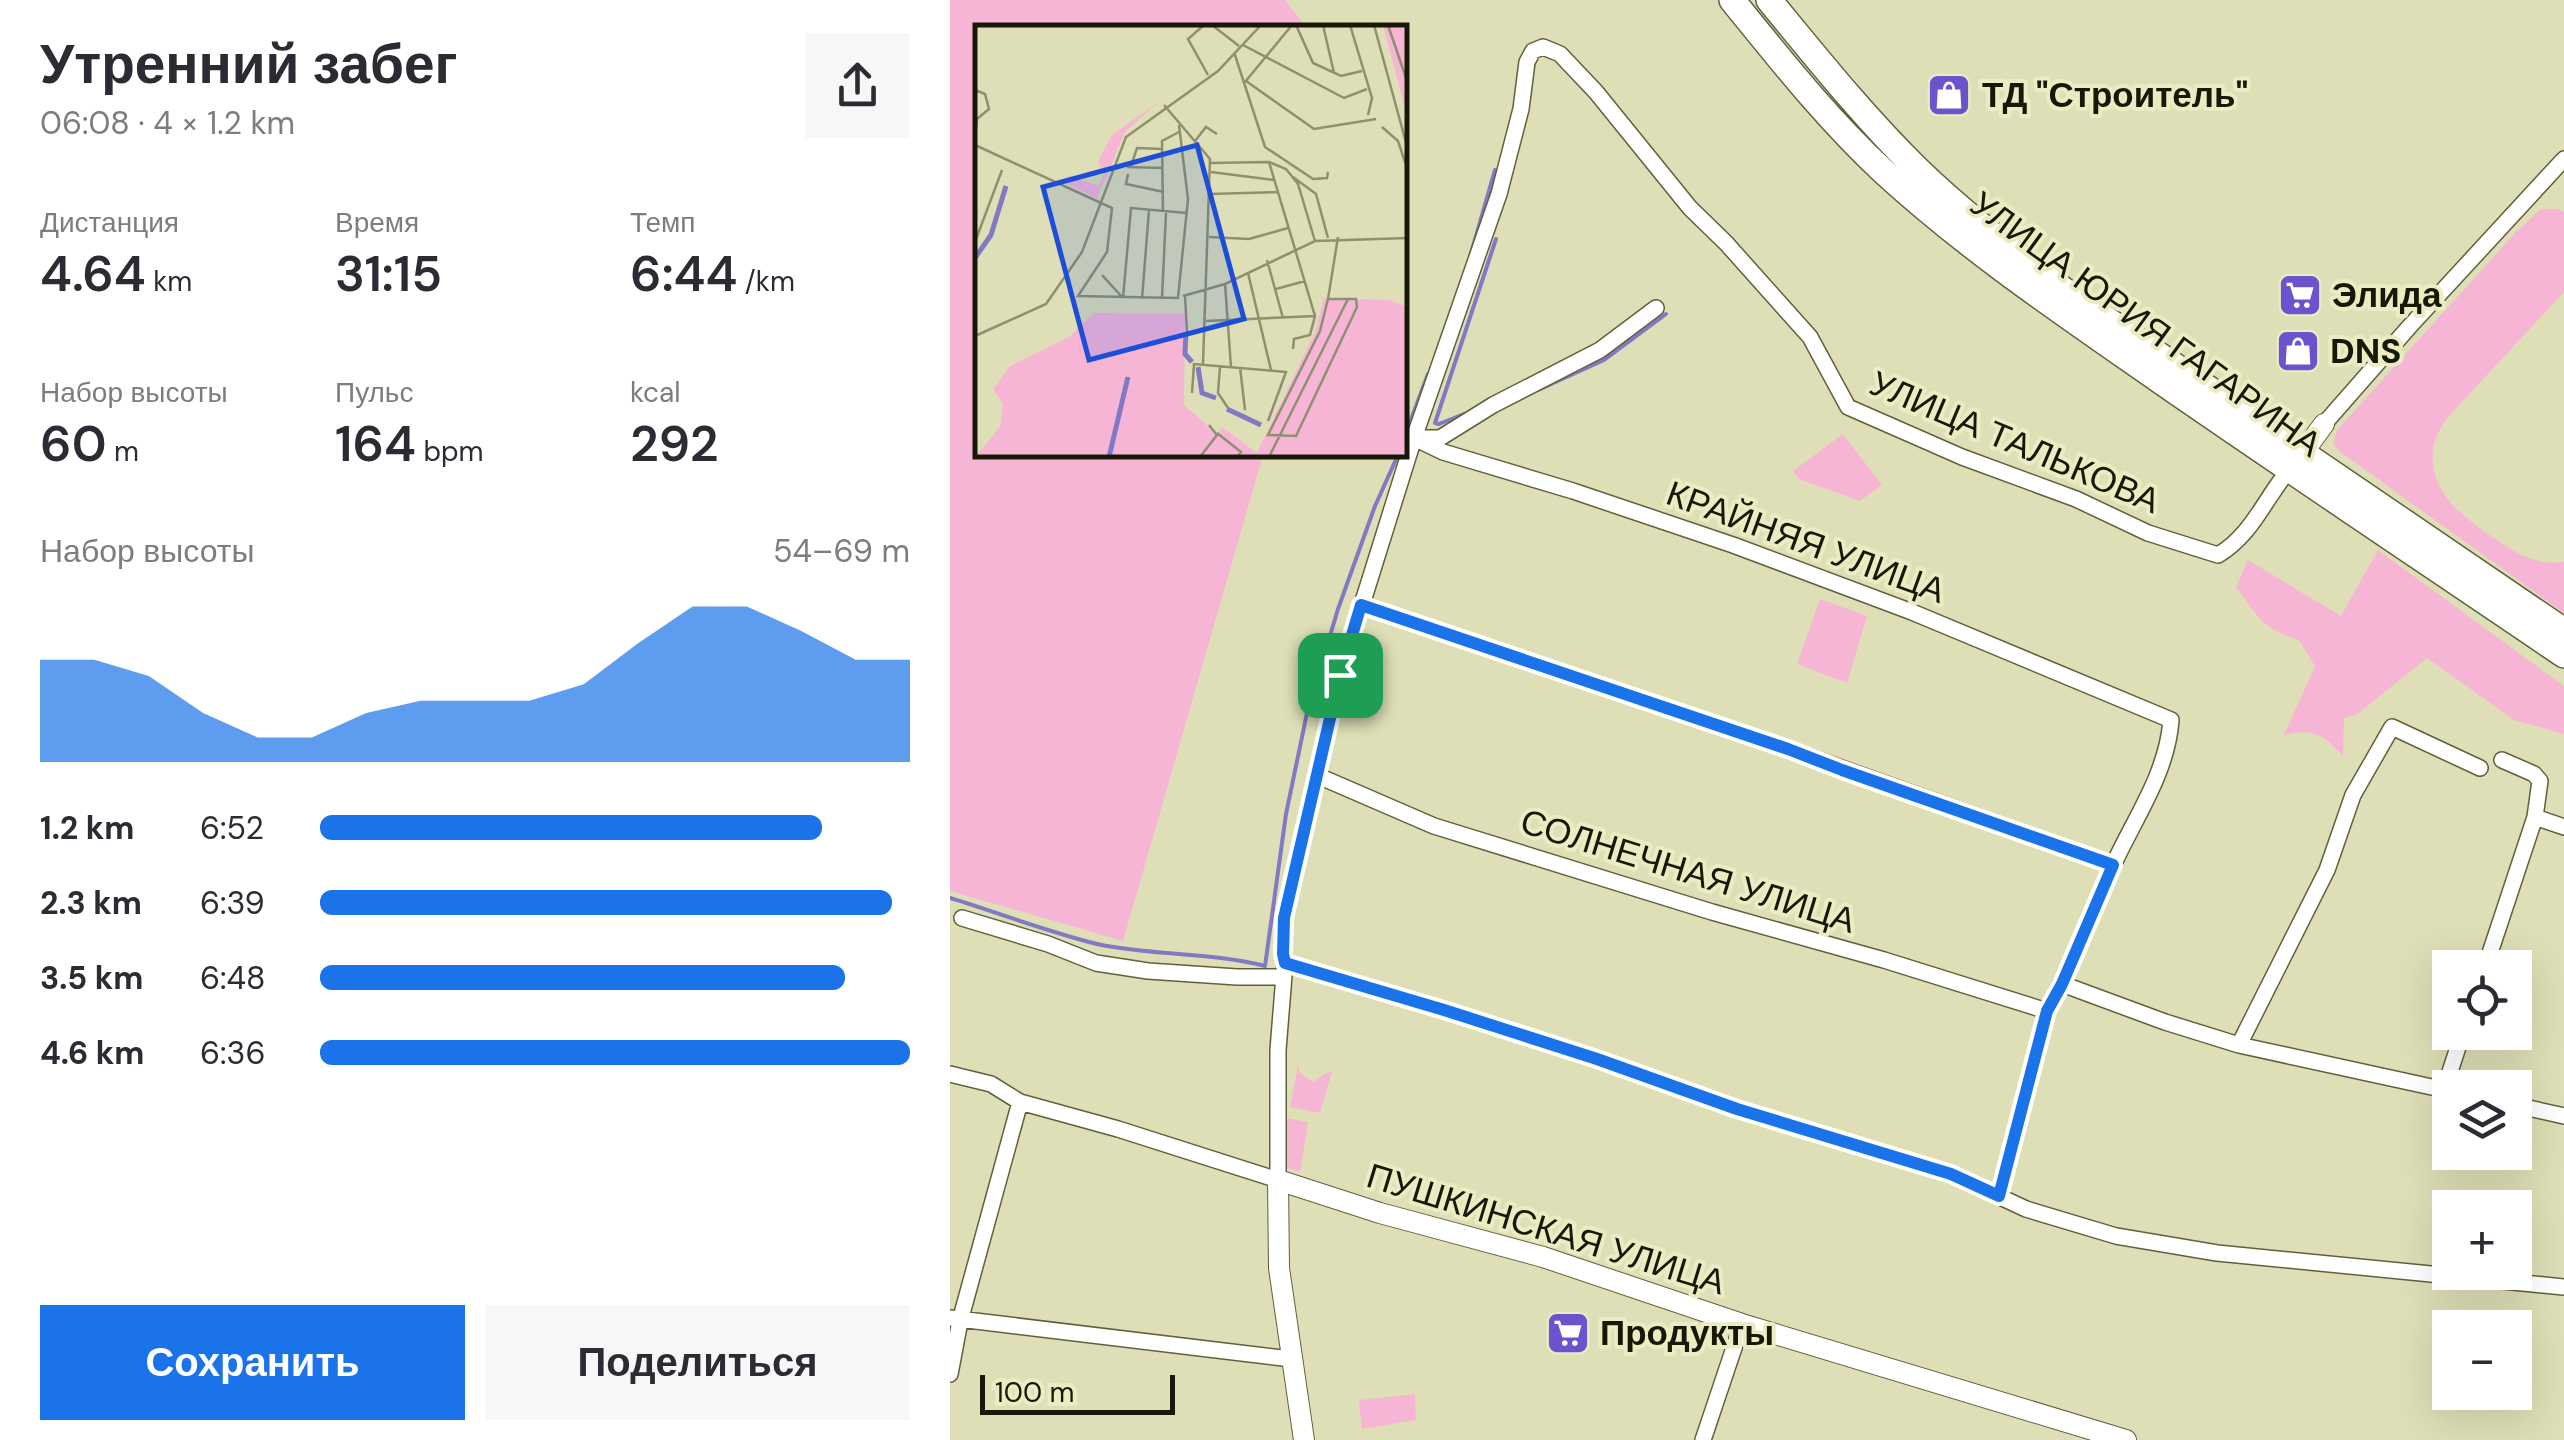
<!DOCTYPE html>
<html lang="ru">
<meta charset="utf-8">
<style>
body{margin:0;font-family:"DM Sans",sans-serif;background:#f7f7f7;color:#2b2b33;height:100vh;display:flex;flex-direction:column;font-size:38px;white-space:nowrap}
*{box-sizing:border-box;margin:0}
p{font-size:32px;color:#7c7c81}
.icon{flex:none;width:55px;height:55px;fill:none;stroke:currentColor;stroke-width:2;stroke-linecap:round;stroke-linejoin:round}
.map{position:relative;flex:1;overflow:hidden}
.drawer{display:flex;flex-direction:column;background:#fff;width:950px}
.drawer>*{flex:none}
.controls{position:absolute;left:1482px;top:950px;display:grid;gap:20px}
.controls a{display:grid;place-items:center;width:100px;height:100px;border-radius:0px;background:#fff;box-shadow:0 10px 40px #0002;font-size:50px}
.scale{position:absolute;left:30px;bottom:25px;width:195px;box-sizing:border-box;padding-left:10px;border:5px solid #181809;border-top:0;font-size:28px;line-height:35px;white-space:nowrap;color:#181809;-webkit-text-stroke:8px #ececc3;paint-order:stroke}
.pin{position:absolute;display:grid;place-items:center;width:85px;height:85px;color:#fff;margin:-42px;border-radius:20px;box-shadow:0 5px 15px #0006}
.round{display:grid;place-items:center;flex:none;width:105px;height:105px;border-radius:0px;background:#f7f7f7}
.summary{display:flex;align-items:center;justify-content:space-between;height:170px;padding:0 40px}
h1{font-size:55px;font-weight:600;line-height:75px}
.metrics{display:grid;grid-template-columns:repeat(3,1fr);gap:15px;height:170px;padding:10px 40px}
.metrics div{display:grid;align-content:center}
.metrics b{font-size:50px;font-weight:600}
.metrics small{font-size:28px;font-weight:400}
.metrics p{font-size:28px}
.chart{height:280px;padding:20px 40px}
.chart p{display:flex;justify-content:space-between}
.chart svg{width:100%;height:180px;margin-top:10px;fill:#1a73e8;opacity:.7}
.cta{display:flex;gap:20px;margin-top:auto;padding:20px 40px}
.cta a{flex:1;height:115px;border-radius:0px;background:#1a73e8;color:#fff;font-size:40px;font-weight:600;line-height:115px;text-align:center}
.cta a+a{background:#f7f7f7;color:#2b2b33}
ul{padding:0 40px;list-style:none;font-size:32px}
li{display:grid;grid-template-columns:160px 120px 1fr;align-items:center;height:75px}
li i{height:25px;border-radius:12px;background:#1a73e8}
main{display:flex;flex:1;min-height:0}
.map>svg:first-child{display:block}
</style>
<main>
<section class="drawer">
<div class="summary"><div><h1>Утренний забег</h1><p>06:08 · 4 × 1.2 km</p></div><a class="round"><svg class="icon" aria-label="share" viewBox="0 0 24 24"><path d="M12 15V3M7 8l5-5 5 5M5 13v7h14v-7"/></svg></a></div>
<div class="metrics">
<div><p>Дистанция</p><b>4.64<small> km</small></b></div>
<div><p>Время</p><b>31:15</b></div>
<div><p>Темп</p><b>6:44<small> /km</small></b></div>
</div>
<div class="metrics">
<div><p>Набор высоты</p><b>60<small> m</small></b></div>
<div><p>Пульс</p><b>164<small> bpm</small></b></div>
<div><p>kcal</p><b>292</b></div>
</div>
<div class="chart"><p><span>Набор высоты</span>54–69 m</p>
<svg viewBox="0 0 160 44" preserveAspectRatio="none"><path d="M0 44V19L10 19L20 23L30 32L40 38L50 38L60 32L70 29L80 29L90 29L100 25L110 15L120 6L130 6L140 12L150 19L160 19V44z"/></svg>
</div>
<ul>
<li><b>1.2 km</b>6:52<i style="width:85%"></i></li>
<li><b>2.3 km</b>6:39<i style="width:97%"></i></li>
<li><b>3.5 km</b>6:48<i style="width:89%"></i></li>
<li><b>4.6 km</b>6:36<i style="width:100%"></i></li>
</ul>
<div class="cta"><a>Сохранить</a><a>Поделиться</a></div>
</section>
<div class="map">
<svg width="1614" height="1440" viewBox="0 0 1614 1440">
<rect width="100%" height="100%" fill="#dedfb6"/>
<path fill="#f7b5d6" d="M0,0H335L356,27L28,28V455H313L173,941L0,891Z
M1591,209H1608L1614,212V292L1496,419C1493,426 1487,433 1485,440C1473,486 1509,514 1541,536C1564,552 1585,566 1614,562V613L1389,451L1383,443L1387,430L1566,232Z
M893,434L932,485L910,501L849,479L843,471Z
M1428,550L1614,686V734L1564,720L1477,658L1406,715L1394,718L1393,756C1374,734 1363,728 1334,735L1365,666L1349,640C1312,629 1308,616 1286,587L1298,560L1391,616Z
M870,599L917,616L897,683L847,664Z
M348,1065L350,1073L363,1082L379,1071L382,1072L370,1113L340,1107Z
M336,1118L358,1122L350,1172L337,1168Z
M465,1394L466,1420L412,1429L409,1400Z"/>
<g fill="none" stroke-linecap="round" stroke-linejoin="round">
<path stroke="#8179c3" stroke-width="4" d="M520,257L545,170
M588,390L654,360L716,314
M514,414L489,424L485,423L546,239
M455,436L478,374
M0,898C49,913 98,932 147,944C203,956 260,952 315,966L336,814L357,713L388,609L425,506L448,455"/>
<g stroke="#61603c" stroke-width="18">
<path id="minor" d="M1374,424L1460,326L1614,159
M464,438L493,452L623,491L783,545L962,612L1221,720C1217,775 1183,820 1161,870C1140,917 1122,966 1097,1011L1049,1196
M468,438H490L543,405L650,350L706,308
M1344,464C1317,493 1304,534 1268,555L1198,533L1126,499L1012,457L898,407L860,337L776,243L740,208L646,92L610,54L593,47L583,51L577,62L571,109L549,194L464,438L390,675L334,918L333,955L335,963L495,1010L647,1059L787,1109L1001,1174L1076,1209L1166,1236L1267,1253L1614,1287
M411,605L838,749L1163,865
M366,775L484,826L762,912L934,960L1097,1011
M1585,817L1614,827
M12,918L98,944L146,963L198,971L287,977H334
M1535,968L1585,817L1590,781L1584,774L1552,760
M1112,984L1215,1022L1289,1045L1500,1091
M1289,1045L1377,870L1403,795L1442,727L1530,768
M0,1074L41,1084L70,1102L168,1129L328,1180V1050L335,963
M1494,1090L1513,1032
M1565,1105L1614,1116
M0,1318L341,1359
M0,1374L10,1321L70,1102
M753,1440L792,1324"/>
</g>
<g stroke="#61603c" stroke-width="22">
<path id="tertiary" d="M1352,454L1374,424
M354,1440L329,1268L328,1180L430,1213L593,1257L792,1324L1176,1440"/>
</g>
<g stroke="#61603c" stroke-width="28">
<path id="primary" d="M782,0C830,59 877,119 933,171C1019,250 1116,315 1212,382C1345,474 1480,564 1614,655
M819,0C866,57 913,116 966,168C1012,213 1064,252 1115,291L1614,631"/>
</g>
<use href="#minor" stroke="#fff" stroke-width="15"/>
<use href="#tertiary" stroke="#fff" stroke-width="20"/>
<use href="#primary" stroke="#fff" stroke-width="25"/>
</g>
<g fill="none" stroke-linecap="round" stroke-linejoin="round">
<g stroke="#fff" stroke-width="20">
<path id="route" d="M411,605L838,749L892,770L1163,865L1112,984L1097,1011L1049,1196L1001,1174L787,1109L647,1059L494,1010L335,963L333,954L334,918L390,675Z"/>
</g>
<use href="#route" stroke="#1a73e8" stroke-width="12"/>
</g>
<defs>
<g id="shop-square" transform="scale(2.25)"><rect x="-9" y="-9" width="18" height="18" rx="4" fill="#6b53cd" stroke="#ececc3"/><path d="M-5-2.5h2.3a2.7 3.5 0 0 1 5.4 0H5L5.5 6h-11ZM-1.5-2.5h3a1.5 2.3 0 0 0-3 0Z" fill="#fff"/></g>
<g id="supermarket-square" transform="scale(2.25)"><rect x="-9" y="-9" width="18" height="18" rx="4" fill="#6b53cd" stroke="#ececc3"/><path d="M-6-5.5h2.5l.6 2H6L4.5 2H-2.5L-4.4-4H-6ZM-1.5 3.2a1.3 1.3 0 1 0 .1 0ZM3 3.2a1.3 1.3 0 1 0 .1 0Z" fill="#fff"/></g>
</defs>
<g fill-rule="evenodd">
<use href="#shop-square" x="999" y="95"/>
<use href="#supermarket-square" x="1350" y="295"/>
<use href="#shop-square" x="1348" y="351"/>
<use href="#supermarket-square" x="618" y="1333"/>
</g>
<g text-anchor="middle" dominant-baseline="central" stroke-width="8" stroke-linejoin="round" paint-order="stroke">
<g font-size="35" font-weight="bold" fill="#181809" stroke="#ececc3" text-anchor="start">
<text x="1032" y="95">ТД "Строитель"</text>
<text x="1382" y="295">Элида</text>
<text x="1380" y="351">DNS</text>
<text x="650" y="1333">Продукты</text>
</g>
<g font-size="35" fill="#181809" stroke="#ececc3">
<text transform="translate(1196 324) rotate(36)">УЛИЦА ЮРИЯ ГАГАРИНА</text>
<text transform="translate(1065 442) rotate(23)">УЛИЦА ТАЛЬКОВА</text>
<text transform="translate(856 542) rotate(20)">КРАЙНЯЯ УЛИЦА</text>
<text transform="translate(738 871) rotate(17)">СОЛНЕЧНАЯ УЛИЦА</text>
<text transform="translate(596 1229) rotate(17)">ПУШКИНСКАЯ УЛИЦА</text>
</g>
</g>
<g transform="translate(25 25)">
<rect width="432" height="432" fill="#dedfb6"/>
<path d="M408,0H432V91L425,64ZM182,78L150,107L122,174L91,158L93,150L124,161L129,148L123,137L137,110ZM349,273L415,275L432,282V432H135L152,352L133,432H0L25,402L28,379L18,364L35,341L94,312L119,288L210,289L209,380L242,409L247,402L282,428L340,307Z" fill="#f7b5d6"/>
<path fill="none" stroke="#8179c3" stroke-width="5" d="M0,233L16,210L31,161M211,307L210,329L217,337M223,342L227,368L241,373M252,384L286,400M134,432L153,352"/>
<path fill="none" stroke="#8f8f71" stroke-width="2.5" d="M229,0L213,14L233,50M237,0L264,21M321,0L338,38L366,51L387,46M348,0L359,48M375,0L397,73L393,90M399,0L433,125M413,0L433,59M268,20L369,73L392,64M259,27L290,122L338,154L352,153L353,147M271,56L339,104L401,94M270,57L317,0M0,65L10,69L14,84L2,94L0,112M189,80L235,134L228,339M407,102L423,116L433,146M220,116L231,102L242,109M0,120L137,183L132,227L103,271L203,273L213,174L204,100M294,137L340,291L335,310L319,314L318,324M235,138L294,137L311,144L323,159L340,216M156,141L162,123L187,124M152,142L188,143M236,147L299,155M153,149L151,159L189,167M318,152L341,169L353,213M235,169L303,167M188,187L187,116L204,107M234,212L274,214L313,203M0,217L27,145M292,235L308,293M273,248L296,345M127,250L148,273M250,259L256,342M301,264L330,256M208,271L250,259L340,216L433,213M210,271L212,307M148,273L156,183L212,188M187,273L191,188M167,274L174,185M353,274L345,306L293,410L321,411L382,282L381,274H353L363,212M231,296L340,291M0,311L71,279L107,227L151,112L243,46L286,0M245,341L243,368L253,383M265,342L270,385M217,368L219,339L311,347L293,396M242,408L266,427L262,432M225,432L242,410L234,400M294,432L373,274"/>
<path fill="#1d4ed8" fill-opacity="0.15" stroke="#1d4ed8" stroke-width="5" d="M222,120L269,294L114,335L68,162Z"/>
<rect width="432" height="432" fill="none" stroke="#181809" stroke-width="5"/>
</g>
</svg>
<div class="controls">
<a><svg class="icon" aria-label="locate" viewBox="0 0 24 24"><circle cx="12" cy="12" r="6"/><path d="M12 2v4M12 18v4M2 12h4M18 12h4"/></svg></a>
<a><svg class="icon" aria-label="layers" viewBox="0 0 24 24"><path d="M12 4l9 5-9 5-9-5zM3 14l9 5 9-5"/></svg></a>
<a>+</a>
<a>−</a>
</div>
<div class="scale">100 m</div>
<div class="pin" style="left:390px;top:675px;background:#1e9e55"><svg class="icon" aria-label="arrive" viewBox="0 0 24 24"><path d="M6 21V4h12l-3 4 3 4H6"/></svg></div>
</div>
</main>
